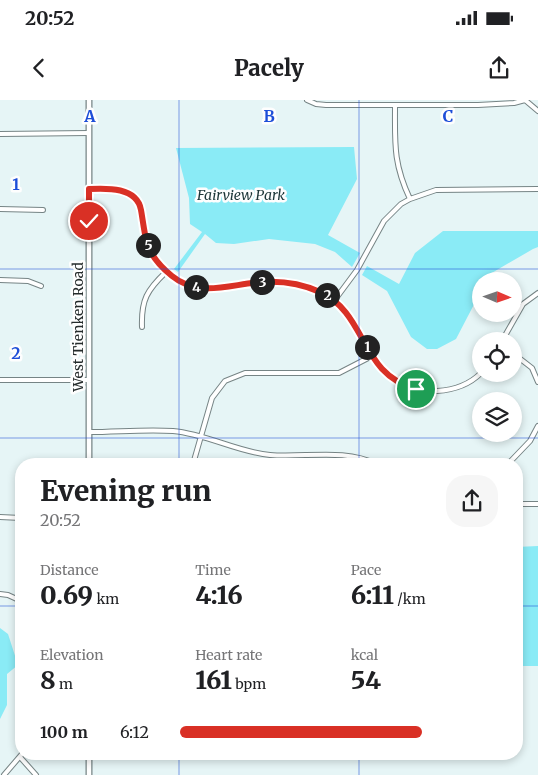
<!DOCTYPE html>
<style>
body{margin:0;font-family:Merriweather,serif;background:#f6f6f6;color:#202124;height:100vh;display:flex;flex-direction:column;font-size:19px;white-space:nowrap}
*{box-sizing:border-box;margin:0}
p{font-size:16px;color:#757577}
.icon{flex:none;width:28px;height:28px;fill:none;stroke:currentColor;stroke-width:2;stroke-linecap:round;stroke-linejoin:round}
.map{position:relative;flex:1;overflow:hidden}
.drawer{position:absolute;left:15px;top:358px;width:508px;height:302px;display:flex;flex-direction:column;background:#fff;border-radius:20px;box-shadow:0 2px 8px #0003}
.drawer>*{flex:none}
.needle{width:32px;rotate:92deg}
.controls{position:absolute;left:472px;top:172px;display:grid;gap:10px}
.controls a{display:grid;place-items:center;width:50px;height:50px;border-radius:50%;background:#fff;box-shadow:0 2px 8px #0003;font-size:25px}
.pin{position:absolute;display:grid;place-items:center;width:42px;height:42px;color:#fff;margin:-21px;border:2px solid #fff;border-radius:50%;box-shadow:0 1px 5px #0007}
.km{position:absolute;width:25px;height:25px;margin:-12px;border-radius:50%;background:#222;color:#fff;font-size:14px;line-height:25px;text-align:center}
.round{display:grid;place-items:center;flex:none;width:52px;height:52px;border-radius:20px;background:#f6f6f6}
.head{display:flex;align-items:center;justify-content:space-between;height:85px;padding:0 25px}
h1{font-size:28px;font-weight:800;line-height:38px}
.stats{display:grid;grid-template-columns:repeat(3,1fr);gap:8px;height:85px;padding:5px 25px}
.stats div{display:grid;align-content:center}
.stats b{font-size:25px;font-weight:800}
.stats small{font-size:14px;font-weight:400}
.stats p{font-size:14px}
ul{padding:0 25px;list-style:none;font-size:16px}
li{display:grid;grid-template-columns:80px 60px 1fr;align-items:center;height:38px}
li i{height:12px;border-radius:6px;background:#d93025}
.status{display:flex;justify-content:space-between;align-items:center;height:35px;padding:0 25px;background:#fff;direction:ltr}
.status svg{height:14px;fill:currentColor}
header{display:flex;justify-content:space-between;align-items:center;height:65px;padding:0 25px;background:#fff;font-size:22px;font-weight:800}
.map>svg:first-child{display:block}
</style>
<div class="status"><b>20:52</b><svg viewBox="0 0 49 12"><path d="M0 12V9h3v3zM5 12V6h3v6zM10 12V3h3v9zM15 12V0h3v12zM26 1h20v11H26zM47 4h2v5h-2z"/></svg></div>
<header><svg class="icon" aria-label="back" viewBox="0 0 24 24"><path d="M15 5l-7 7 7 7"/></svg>Pacely<svg class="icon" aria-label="share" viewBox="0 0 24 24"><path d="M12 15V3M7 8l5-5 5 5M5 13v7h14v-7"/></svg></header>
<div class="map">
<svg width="538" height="675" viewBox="0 0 538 675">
<rect width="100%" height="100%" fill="#e6f5f6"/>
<path fill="#8aebf6" d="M354,47L357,79L328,135L360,153L352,167L335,152L315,144L269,139L234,144L216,143L205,134L178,172L174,169L202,132L190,124L189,98L176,48Z
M443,131H538V147L533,149L490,174L486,181H481V191L456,239L437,249H427L411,237L387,191L362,175L367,166L399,184L415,153Z
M538,446V566H516V447Z
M0,528L8,534L18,565L7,574V605L0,619Z"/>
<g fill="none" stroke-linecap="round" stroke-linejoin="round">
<g stroke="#768485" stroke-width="6">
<path id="minor" d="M307,0L316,4L326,5H478L514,3L525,0
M525,0L538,11
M395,5C395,43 393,63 410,99
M0,34L89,33
M89,89C105,88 128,87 138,102C141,107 141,112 142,117C144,137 150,157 166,171C197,199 227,185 263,182C284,180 311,184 329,197C374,227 365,293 437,291C453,290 469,285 481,273
M0,109L43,110
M0,180L28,181L41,186
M334,201L357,170L384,121L401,104L410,99L436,90L538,89
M142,227C141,200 147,190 166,172
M502,241L523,204L538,193
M514,254L532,268L538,282
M0,280H89
M89,332C117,332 146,329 173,331C207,334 237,352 270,355C304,358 345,348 376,364
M193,364L212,298L225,281L245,273H339L372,256
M508,364L530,341L538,326
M516,404H538
M0,417L21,418
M0,494L8,495L21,501
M20,657L36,675
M4,675L22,654"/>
</g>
<g stroke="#768485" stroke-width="7">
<path id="tertiary" d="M89,364V0
M89,654V675"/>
</g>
<use href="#minor" stroke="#fff" stroke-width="4"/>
<use href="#tertiary" stroke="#fff" stroke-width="4.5"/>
</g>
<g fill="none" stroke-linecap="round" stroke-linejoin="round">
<g stroke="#fff" stroke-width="10">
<path id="route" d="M89,121V89C107,88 137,87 141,110C143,121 144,132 147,143C151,156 162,168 172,176C200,199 233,183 264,182C283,181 302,184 320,192C368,214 359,274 416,289"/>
</g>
<use href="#route" stroke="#d93025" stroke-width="6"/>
</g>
<path fill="none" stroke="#1d4ed8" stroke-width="1" stroke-opacity="0.55" d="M179,0V364M359,0V364M0,169H538M0,338H538M0,506H21M516,506H538M179,654V675M359,654V675"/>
<g text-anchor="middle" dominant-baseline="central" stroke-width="5" stroke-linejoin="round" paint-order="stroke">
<g font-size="14" font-style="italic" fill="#1c3638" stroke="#fefefe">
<text x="241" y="95">Fairview Park</text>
</g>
<g font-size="14" fill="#252b2b" stroke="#fefefe">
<text transform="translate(78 227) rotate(-90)">West Tienken Road</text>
</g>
</g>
<g font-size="16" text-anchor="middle" font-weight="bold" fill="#1d4ed8" stroke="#fefefe" stroke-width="5" stroke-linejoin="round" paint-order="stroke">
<text x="90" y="22">A</text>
<text x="269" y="22">B</text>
<text x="448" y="22">C</text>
<text x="16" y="90">1</text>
<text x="16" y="259">2</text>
</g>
</svg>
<div class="controls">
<a><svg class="needle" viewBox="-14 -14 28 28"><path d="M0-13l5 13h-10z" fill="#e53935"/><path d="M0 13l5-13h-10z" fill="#757577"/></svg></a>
<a><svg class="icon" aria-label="locate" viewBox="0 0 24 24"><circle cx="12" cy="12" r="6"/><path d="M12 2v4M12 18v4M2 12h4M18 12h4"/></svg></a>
<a><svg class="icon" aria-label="layers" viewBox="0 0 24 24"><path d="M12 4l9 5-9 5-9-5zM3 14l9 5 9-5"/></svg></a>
</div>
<div class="pin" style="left:416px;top:289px;background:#1e9e55"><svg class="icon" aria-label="arrive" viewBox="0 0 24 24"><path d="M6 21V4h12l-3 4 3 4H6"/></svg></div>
<div class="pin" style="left:89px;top:121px;background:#d93025"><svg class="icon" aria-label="check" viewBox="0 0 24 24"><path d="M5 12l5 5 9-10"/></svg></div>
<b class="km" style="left:367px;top:247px">1</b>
<b class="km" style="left:327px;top:195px">2</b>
<b class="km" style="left:262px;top:182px">3</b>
<b class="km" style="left:196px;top:187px">4</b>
<b class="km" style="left:148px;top:145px">5</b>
<section class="drawer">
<div class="head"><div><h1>Evening run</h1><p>20:52</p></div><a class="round"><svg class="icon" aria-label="share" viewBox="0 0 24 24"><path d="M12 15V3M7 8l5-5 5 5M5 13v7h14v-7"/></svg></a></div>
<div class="stats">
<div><p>Distance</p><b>0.69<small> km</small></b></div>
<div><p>Time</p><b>4:16</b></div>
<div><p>Pace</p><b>6:11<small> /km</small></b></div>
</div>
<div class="stats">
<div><p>Elevation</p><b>8<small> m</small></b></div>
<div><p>Heart rate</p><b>161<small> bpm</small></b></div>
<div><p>kcal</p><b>54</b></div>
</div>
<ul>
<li><b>100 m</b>6:12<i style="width:76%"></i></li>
</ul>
</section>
</div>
